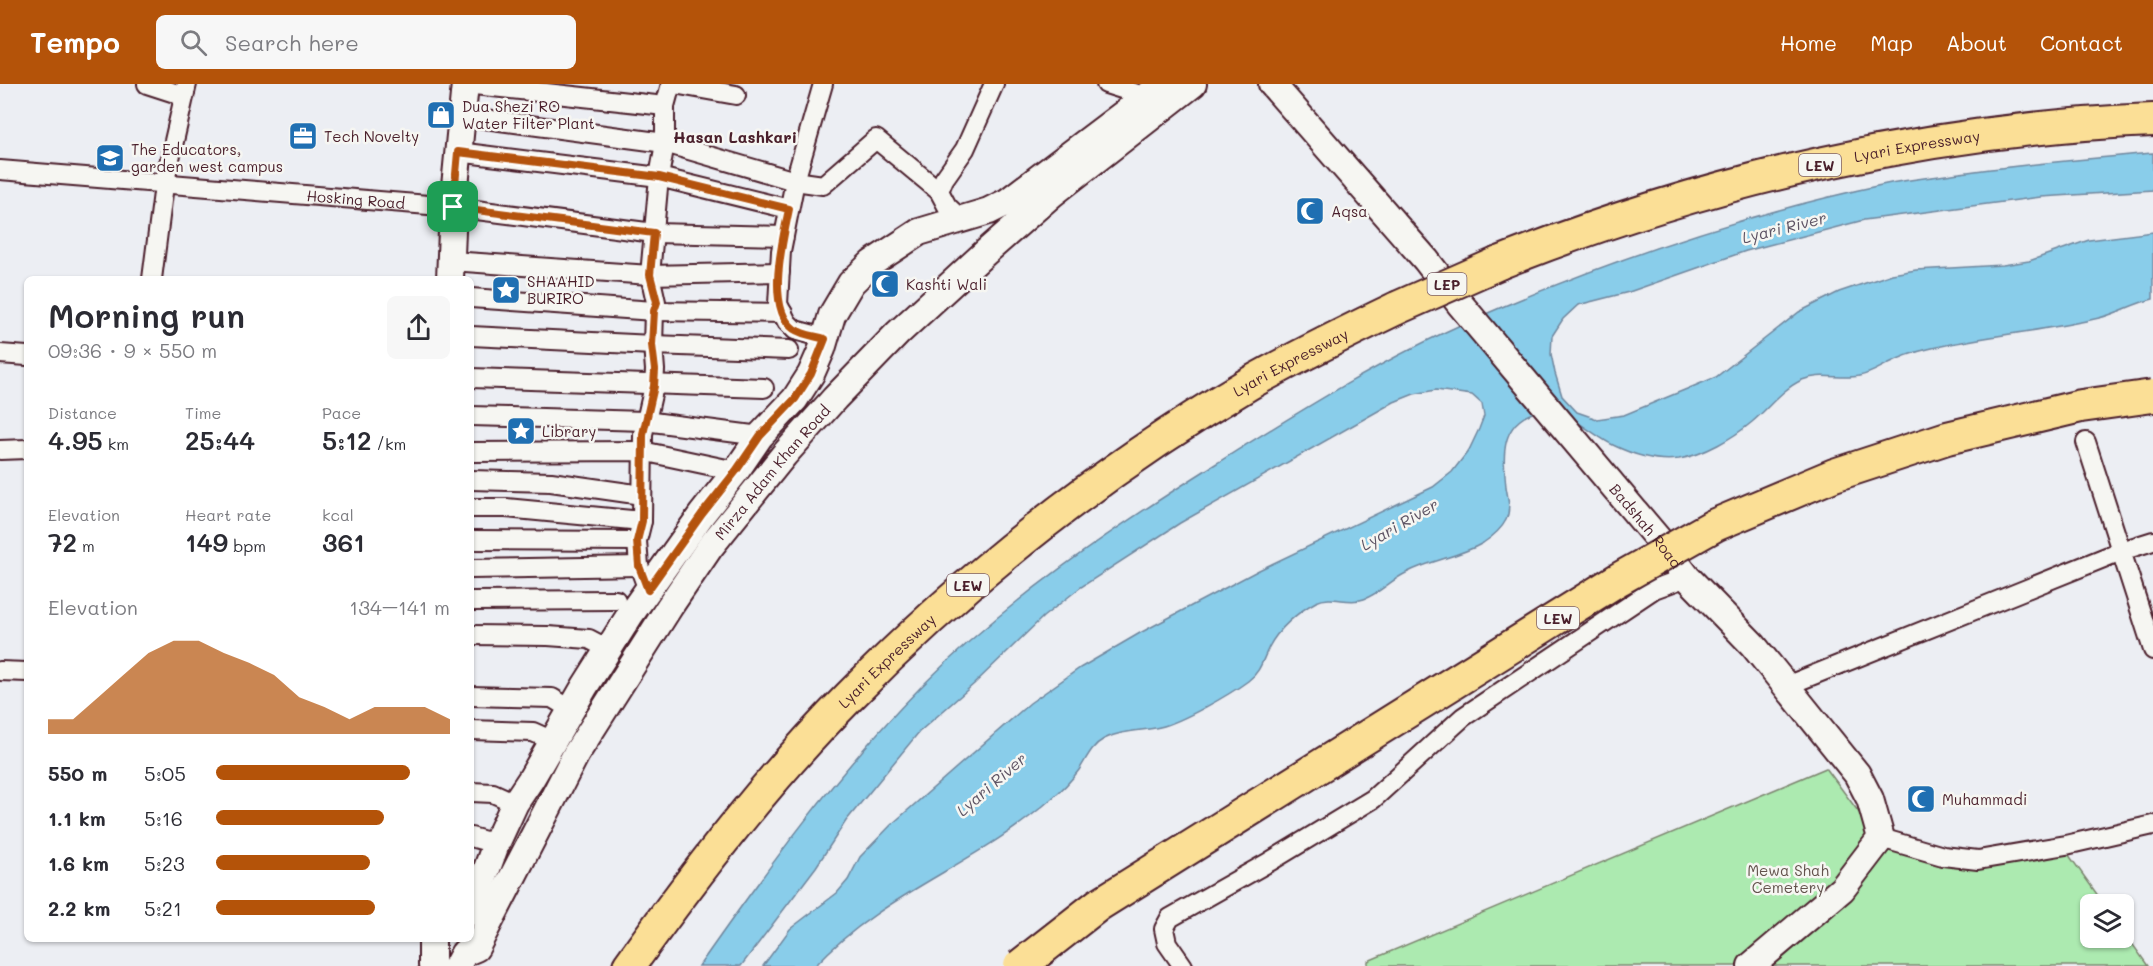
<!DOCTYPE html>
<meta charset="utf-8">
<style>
body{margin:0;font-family:Mali,sans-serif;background:#f7f7f7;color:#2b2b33;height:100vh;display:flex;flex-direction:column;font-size:22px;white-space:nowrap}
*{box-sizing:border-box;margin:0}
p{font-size:20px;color:#7c7c81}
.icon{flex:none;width:33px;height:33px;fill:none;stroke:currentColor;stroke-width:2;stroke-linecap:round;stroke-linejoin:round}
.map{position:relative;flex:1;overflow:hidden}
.panel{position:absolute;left:24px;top:192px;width:450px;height:666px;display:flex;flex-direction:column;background:#fff;border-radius:9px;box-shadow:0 2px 4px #0004}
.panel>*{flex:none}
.controls{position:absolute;left:2080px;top:810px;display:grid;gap:12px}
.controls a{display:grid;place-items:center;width:54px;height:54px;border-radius:9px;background:#fff;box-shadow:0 2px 4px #0004;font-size:30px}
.pin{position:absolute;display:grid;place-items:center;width:51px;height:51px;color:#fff;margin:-26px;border-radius:12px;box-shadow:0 3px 9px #0006}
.round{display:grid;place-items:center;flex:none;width:63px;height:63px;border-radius:9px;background:#f7f7f7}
.head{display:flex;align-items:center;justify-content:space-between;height:102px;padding:0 24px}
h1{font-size:33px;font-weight:600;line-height:45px}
.stats{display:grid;grid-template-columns:repeat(3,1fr);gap:9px;height:102px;padding:6px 24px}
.stats div{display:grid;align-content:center}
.stats b{font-size:26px;font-weight:600}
.stats small{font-size:16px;font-weight:400}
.stats p{font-size:16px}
.chart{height:168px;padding:12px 24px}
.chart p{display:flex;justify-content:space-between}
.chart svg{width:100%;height:108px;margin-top:6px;fill:#b45309;opacity:.7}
ul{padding:0 24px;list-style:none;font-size:20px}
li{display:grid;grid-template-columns:96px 72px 1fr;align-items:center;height:45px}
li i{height:15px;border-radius:8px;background:#b45309}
header{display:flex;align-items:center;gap:36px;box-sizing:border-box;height:84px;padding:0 30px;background:#b45309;color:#fff}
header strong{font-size:28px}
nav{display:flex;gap:33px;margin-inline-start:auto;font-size:21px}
.search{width:420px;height:54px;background:#f7f7f7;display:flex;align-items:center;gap:15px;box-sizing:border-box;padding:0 21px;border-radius:9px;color:#7c7c81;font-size:22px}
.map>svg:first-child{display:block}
</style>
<header>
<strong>Tempo</strong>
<div class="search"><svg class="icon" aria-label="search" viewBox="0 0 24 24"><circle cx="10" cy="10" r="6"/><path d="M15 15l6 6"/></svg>Search here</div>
<nav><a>Home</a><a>Map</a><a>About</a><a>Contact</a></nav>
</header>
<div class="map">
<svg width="2153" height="882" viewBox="0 0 2153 882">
<rect width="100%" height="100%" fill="#eceef3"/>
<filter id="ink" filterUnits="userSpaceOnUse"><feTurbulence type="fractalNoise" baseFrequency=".0167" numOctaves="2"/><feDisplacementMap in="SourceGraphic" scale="12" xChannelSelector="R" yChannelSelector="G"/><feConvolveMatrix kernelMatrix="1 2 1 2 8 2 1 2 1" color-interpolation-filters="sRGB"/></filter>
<g filter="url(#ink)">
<path fill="#aceab0" stroke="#7b846e" stroke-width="1.5" d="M1826,684L1866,738L1867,756L1974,784L2066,767L2104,820H2091V854H2124V848L2148,882H1368V877Z"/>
<path fill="#89cdea" stroke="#70879e" stroke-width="1.5" d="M2153,69V106L2041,113L1864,136L1746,167L1629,208L1578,221L1563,235L1552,252L1551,270L1555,289L1562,312L1577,328L1597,335L1624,331L1716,293L1799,228L1839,208L1892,190L1916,186L2003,181L2029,177L2089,156L2153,148V215C2134,219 2117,230 2099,234C2042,248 1984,251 1928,265C1915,268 1901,273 1889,279C1879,284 1870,290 1859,292C1841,296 1820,288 1802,296C1782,305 1769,324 1752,338C1733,354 1704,371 1679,375C1657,378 1636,372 1615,362C1592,352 1561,318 1535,328C1500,340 1503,371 1506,403C1508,414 1511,426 1506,436C1501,446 1492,453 1483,459C1459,473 1431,476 1406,489C1391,496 1380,509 1364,515C1348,521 1332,510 1316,518C1299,527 1278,545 1269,563C1262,577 1261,587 1248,597C1229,611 1182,638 1160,643C1142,647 1122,646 1104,655C1091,662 1087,674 1079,686C1071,697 1061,707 1050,716C978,780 881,810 815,882H763L790,845L837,809L848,796L860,773L891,741L1030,619L1080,584L1140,549L1259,486L1433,403L1452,388L1469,366L1479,345L1484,332L1482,320L1472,311L1436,306L1414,310L1394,318L1180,439L1081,503L1043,533L974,600L919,648L846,737L816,783L741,882H699C767,785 837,688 920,604C1008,515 1112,445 1217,379C1300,327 1384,274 1474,235C1607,177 1744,130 1886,100C1906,96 1926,94 1946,91C2015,81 2084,75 2153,69Z"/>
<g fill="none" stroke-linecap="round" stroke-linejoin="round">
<g stroke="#4a1f2b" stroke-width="22">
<g id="minor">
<path d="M147,0L184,12"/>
<path d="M465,0L665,22"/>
<path d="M674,0L736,11"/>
<path d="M823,0L795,97L781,167L778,220L787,238L795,246L825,254"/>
<path d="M1106,0L1147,13"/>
<path d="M462,32L665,59L795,97L823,101L876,55L939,107L947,122L961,135"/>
<path d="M458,68L659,93L789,125"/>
<path id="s1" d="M0,86L453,123L654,149L784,152"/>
<path d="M939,107L944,95L965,65L994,0"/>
<path d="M451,177L650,191L780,188"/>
<path d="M152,195L164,101L187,0"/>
<path d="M471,214L654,227L783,229"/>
<path d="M471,252L653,261L789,266"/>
<path d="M0,270L27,272"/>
<path d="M471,294L764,304"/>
<path d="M471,332L645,337L760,352"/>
<path d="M2086,358L2153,566"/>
<path d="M0,366L27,365"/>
<path d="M471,368L642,367L736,387"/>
<path d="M471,396L551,398L642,411"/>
<path d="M471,424H506L642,437"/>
<path d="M471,456L637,457"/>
<path d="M471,485L639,482"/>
<path d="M648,506L639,482L637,457L642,437L643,350L654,302L655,286L653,261L654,227L656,218L650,191L659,93L665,59V22L671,0"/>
<path d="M471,517L616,516"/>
<path d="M471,551L548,552L589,555L608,565"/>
<path d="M0,587L27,588"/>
<path d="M1786,602L2121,467L2153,457"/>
<path d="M471,612L552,614L572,626"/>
<path d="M471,646L533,648L553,657"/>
<path d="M471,708L493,709L515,719"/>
<path d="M471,753L496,760"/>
<path d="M1881,754L1943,772L1978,776L2066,761L2153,741"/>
<path d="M1183,882L1167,859L1164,845L1170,834L1269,778L1373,715L1463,633L1654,505L1687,493"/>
</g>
</g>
<g stroke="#4a1f2b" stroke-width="30">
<g id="secondary">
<path id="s2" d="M1272,0L1426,176L1460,220L1658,455L1687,493L1753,561L1857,690L1870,715L1881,754L1842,805L1751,882"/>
<path d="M450,195L453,123L465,0"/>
<path d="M471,828L496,760L515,719L531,695L585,602L630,531L702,430L736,387L760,352L795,315L811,290L822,265L832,231L851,199L872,179L919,148L989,127L1007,118L1163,0"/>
<path d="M432,882V855"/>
<path id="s3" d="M457,882L464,869L476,864L576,670L670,522L710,463L784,371L835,314L898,249L986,168L1052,110L1193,0"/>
</g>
</g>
<g stroke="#4a1f2b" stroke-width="36">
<g id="motorway">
<path id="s4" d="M1499,179C1707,96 1929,45 2153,36"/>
<path id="s5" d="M629,882C697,787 768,695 850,612C969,491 1104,385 1250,299C1298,272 1347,248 1397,224"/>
</g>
</g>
<use href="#minor" stroke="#f6f6f2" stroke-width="18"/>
<use href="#secondary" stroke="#f6f6f2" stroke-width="26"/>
<use href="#motorway" stroke="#fbdf96" stroke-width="32"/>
<g stroke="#4a1f2b" stroke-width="36" stroke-linecap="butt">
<path id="motorway-bridge" d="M1397,224L1499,179
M1020,882L1098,821L1619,495L1715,441L1834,391L1947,354L2081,322L2153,312"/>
</g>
<use href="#motorway-bridge" stroke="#fbdf96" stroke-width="32"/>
</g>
</g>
<g fill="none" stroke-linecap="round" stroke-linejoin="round" filter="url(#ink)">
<g stroke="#fff" stroke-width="12">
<path id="route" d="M458,68L659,93L789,125C783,156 765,224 794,245C803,251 815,252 825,255L811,290L795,315L760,352L736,387L702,430L648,506L639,482L637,457L642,437L643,350L654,302L655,286L652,261L654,227L657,218L650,191L654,149L453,123Z"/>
</g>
<use href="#route" stroke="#b45309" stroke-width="8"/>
</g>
<defs>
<g id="shop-square" transform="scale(1.5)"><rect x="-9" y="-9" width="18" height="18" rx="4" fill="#1f6fb2" stroke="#f6f6f2"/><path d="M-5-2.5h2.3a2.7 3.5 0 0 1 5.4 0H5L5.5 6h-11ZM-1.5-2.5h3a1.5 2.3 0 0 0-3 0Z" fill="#fff"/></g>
<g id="office-square" transform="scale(1.5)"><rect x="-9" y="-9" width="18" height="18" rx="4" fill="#1f6fb2" stroke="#f6f6f2"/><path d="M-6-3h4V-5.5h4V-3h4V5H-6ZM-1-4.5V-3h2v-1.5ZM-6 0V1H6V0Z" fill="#fff"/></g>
<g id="school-square" transform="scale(1.5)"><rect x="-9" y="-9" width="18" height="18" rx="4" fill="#1f6fb2" stroke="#f6f6f2"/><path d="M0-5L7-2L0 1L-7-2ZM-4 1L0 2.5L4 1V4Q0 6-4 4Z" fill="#fff"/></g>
<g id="mosque-square" transform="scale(1.5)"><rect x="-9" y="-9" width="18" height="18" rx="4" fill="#1f6fb2" stroke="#f6f6f2"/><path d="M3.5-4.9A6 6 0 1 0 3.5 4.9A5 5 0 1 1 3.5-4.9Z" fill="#fff"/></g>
<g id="sight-square" transform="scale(1.5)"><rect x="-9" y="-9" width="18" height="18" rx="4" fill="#1f6fb2" stroke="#f6f6f2"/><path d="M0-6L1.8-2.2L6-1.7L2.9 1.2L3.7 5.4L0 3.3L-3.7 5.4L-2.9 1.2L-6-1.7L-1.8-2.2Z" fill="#fff"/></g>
</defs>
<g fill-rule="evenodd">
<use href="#shop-square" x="441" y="31"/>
<use href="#office-square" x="303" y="52"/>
<use href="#school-square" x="110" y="74"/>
<use href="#mosque-square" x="1310" y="127"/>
<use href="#mosque-square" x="885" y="200"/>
<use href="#sight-square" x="506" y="206"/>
<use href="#sight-square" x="521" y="347"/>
<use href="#mosque-square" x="1921" y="715"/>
</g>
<g text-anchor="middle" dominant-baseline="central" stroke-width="5" stroke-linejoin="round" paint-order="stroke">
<g fill="#f6f6f2" stroke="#7e6067" stroke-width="1.5">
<rect x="1799" y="70" width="42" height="22" rx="4.5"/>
<rect x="1427.5" y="189" width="39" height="22" rx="4.5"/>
<rect x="947" y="490" width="42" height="22" rx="4.5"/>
<rect x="1537" y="523" width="42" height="22" rx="4.5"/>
</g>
<g font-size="14" font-weight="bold" fill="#4a1f2b">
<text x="1820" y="81">LEW</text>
<text x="1447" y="200">LEP</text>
<text x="968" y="501">LEW</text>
<text x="1558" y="534">LEW</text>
</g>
<g font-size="15" fill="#4a1f2b" stroke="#f6f6f2" text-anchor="start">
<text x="462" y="22">Dua Shezi RO<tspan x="462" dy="17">Water Filter Plant</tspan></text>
<text x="324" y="52">Tech Novelty</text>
<text x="131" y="65">The Educators,<tspan x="131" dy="17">garden west campus</tspan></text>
<text x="1331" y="127">Aqsa</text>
<text x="527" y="197">SHAAHID<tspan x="527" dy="17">BURIRO</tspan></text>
<text x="906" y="200">Kashti Wali</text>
<text x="542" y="347">Library</text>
<text x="1942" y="715">Muhammadi</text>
</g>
<g font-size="15" fill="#4a1f2b" stroke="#f6f6f2">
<text stroke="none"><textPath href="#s4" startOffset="435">Lyari Expressway</textPath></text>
<text stroke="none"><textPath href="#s1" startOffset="357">Hosking Road</textPath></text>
<text stroke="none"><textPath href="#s5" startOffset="904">Lyari Expressway</textPath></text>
<text stroke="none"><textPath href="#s3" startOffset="590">Mirza Adam Khan Road</textPath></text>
<text stroke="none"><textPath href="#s2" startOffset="579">Badshah Road</textPath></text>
<text stroke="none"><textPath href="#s5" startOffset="400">Lyari Expressway</textPath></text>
</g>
<g font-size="15" fill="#62524c" stroke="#f6f6f2">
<text x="1788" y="786">Mewa Shah<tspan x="1788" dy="17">Cemetery</tspan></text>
</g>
<g font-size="16" font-weight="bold" fill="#4a1f2b" stroke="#f6f6f2">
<text x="735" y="52">Hasan Lashkari</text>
</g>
<g font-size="16" font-style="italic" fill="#5d5364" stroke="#f6f6f2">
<text transform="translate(1784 143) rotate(-14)">Lyari River</text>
<text transform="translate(1399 440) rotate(-30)">Lyari River</text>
<text transform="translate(991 700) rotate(-41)">Lyari River</text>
</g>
</g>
</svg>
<div class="controls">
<a><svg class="icon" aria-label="layers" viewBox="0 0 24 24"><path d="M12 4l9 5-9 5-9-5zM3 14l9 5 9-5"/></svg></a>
</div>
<div class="pin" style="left:453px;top:123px;background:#1e9e55"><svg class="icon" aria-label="arrive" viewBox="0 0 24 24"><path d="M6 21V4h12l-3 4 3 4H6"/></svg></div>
<section class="panel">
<div class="head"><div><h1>Morning run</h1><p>09:36 · 9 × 550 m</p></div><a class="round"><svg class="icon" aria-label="share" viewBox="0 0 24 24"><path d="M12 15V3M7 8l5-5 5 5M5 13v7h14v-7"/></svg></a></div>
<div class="stats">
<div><p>Distance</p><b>4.95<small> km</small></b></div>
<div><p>Time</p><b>25:44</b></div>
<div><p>Pace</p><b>5:12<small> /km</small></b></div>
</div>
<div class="stats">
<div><p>Elevation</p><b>72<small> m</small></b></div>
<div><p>Heart rate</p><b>149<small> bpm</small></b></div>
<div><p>kcal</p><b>361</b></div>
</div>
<div class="chart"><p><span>Elevation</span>134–141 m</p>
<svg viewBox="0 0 160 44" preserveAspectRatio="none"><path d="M0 44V38L10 38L20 29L30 20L40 11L50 6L60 6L70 11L80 15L90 20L100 29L110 33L120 38L130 33L140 33L150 33L160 38V44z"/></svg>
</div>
<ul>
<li><b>550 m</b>5:05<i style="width:83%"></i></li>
<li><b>1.1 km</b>5:16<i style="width:72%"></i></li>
<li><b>1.6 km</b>5:23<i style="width:66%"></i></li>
<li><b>2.2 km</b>5:21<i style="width:68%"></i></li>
</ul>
</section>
</div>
